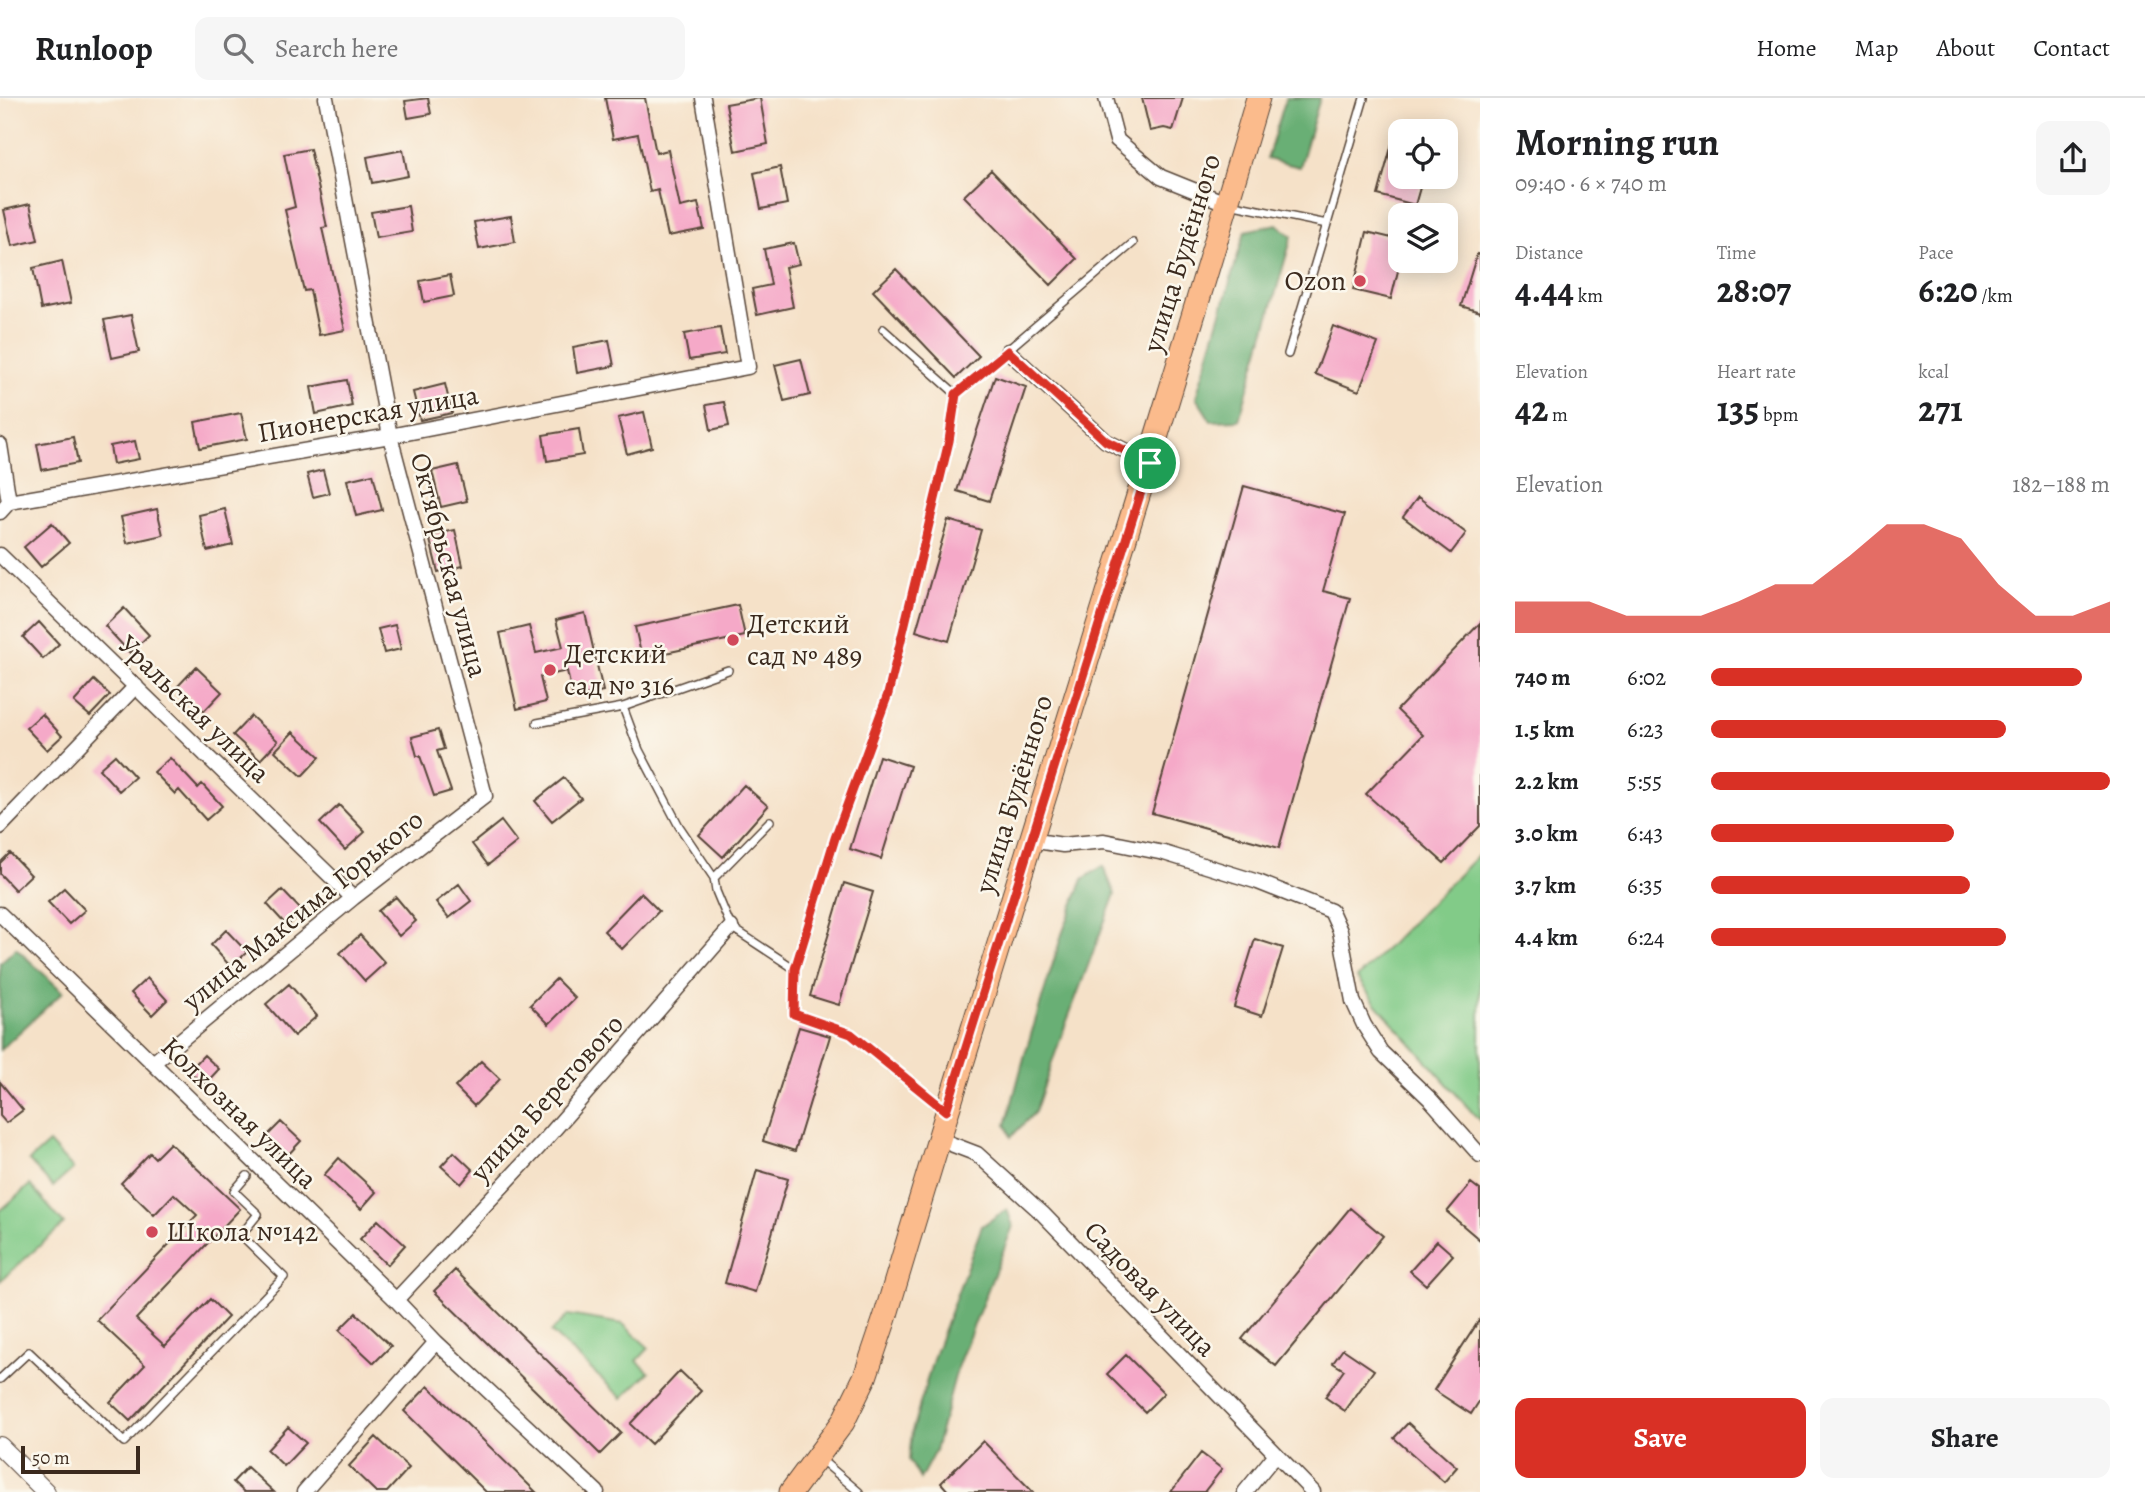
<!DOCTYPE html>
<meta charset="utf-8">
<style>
body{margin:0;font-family:Alegreya,serif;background:#f6f6f6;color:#202124;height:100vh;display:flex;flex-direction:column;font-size:26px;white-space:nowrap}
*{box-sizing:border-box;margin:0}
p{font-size:23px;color:#757577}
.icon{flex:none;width:38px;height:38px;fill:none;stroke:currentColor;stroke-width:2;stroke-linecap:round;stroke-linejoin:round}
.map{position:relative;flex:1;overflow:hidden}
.sheet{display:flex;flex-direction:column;background:#fff;width:665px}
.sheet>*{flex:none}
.fabs{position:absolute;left:1388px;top:21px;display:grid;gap:14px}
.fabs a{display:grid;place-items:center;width:70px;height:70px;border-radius:14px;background:#fff;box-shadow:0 4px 18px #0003;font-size:35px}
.scale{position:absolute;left:21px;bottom:18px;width:119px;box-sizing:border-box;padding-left:7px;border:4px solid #3b2a1e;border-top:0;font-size:19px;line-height:24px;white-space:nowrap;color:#3b2a1e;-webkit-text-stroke:5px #fbf7ec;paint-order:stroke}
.pin{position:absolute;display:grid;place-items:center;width:60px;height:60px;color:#fff;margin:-30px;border:4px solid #fff;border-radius:50%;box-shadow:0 2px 7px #0007}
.round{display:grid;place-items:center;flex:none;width:74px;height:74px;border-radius:14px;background:#f6f6f6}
.head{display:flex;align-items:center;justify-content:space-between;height:119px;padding:0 35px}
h1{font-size:38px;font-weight:700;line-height:52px}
.metrics{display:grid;grid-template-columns:repeat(3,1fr);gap:10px;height:119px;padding:7px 35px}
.metrics div{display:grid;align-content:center}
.metrics b{font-size:35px;font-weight:700}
.metrics small{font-size:19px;font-weight:400}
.metrics p{font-size:19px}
.chart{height:196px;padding:14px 35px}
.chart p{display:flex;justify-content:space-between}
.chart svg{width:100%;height:126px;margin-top:7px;fill:#d93025;opacity:.7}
.primary-button{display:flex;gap:14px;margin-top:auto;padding:14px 35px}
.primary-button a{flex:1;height:80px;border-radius:14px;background:#d93025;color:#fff;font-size:28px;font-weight:700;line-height:80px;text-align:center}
.primary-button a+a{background:#f6f6f6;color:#202124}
ul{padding:0 35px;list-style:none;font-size:23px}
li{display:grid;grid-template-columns:112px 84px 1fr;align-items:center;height:52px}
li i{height:18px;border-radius:9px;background:#d93025}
header{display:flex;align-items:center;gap:42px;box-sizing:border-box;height:98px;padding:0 35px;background:#fff;border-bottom:2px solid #e0e0e0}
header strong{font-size:33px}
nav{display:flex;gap:38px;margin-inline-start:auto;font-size:24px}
.search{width:490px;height:63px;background:#f6f6f6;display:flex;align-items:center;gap:18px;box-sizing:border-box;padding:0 24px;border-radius:14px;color:#757577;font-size:26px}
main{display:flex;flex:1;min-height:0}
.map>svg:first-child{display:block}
</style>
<header>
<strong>Runloop</strong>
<div class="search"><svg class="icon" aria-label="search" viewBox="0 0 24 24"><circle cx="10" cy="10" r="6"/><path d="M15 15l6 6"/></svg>Search here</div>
<nav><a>Home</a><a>Map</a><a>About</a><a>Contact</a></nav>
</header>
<main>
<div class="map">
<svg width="1480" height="1394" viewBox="0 0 1480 1394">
<rect width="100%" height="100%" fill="#fbf7ec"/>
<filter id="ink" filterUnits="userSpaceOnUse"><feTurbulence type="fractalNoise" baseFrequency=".0143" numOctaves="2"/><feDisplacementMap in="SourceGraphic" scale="14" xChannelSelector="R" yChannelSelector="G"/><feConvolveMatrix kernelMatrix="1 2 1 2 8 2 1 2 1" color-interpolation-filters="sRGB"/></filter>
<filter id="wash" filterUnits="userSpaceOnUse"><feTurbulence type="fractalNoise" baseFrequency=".00686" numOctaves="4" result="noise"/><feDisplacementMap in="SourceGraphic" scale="28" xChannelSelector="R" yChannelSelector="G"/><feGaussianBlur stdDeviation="1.57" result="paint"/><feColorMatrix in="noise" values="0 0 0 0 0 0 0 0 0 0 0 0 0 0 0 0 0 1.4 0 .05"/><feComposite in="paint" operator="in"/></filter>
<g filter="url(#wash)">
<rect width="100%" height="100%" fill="#f5e1c8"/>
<path fill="#82cb88" stroke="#5e7a53" stroke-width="2" d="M1480,755V1023L1378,908L1357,880Z
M49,1045L73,1071L53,1089L29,1063Z
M30,1087L64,1126L0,1183V1113Z
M568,1217L623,1226L649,1250L637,1263L649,1274L622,1300L551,1234Z"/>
<path fill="#69af74" stroke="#526c49" stroke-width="2" d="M1286,0H1320L1300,69L1267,61Z
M1277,126L1292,138L1239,322L1211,323L1196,299L1245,133Z
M1103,768L1115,796L1061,939L1035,1014L1011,1039L1006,1027L1025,956L1062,836L1083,781Z
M16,850L63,894L0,952V865Z
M1007,1111L1013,1128L958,1267L935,1353L920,1381L909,1362L912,1333L934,1258L982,1128Z"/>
<g id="blocks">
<path fill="#f5a9c8" d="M428,0L431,16L408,20L405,3Z
M605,0H645L656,55L668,52L680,109L698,105L704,131L668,138L658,92L650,94L638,36L613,41Z
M760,0L768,46L735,53L726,6Z
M1142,0H1183L1173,32L1164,30L1150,33Z
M1396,31H1400V79H1423L1415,107L1378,97Z
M310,51L327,129L322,130L345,232L319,237L310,192L304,193L285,112L295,109L284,56Z
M403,52L408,78L372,85L367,59Z
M780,69L787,106L761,111L754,75Z
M991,72L1077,161L1051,187L964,98Z
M30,106L38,142L12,148L4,112Z
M408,108L412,134L376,140L371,114Z
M511,118L515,144L479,151L474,124Z
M1367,134L1400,142V165L1391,201L1353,192Z
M794,145L799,166L785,169L793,209L757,217L752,191L771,187L764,151Z
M1477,156L1480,157V214L1461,208Z
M62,163L71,205L41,211L33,170Z
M896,171L979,258L956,280L873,193Z
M450,177L454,198L424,204L420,183Z
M131,217L139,254L112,260L104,222Z
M1333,228L1378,245L1359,293L1315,276Z
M720,230L725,256L689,262L684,236Z
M609,242L614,268L577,275L573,249Z
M801,261L810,297L784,303L775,267Z
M995,278L1026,289L989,403L957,393Z
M347,282L352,308L316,316L311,289Z
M445,286L452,315L420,322L413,294Z
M724,304L729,328L711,332L706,307Z
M644,314L652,349L627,356L618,320Z
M241,315L247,341L200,350L195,324Z
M579,331L583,357L547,363L543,337Z
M73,339L78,365L42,372L37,346Z
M135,343L139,361L113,366L110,348Z
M458,367L467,403L441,409L432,373Z
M323,372L329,395L313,399L307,376Z
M373,376L382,412L356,418L347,382Z
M1244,388L1345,416L1323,493L1350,500L1279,750L1152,715Z
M1418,399L1466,435L1451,455L1403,419Z
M157,411L163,437L127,445L121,419Z
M225,411L233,447L207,453L199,417Z
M948,422L981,432L949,543L916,533Z
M52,425L69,445L41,469L24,449Z
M455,432L463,468L438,474L429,438Z
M738,507L745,538L642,560L635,529Z
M124,510L149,537L130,555L105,528Z
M585,515L603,593L573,600L567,573L540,579L546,604L517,611L500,535L529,528L536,555L563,549L556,522Z
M39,524L59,546L43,561L23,539Z
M1480,525V728L1444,765L1366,696L1423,637L1397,612Z
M395,527L401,551L384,555L378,531Z
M196,569L222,594L204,613L178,588Z
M94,582L110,597L90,618L74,604Z
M42,616L62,638L47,652L26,630Z
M251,618L278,643L260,662L233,637Z
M438,632L444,651L437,653L451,693L434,698L420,658H417L412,639Z
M293,634L320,659L302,678L275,653Z
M115,657L135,679L119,693L99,671Z
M879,658L910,668L881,761L850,751Z
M170,660L198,690L202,686L222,708L206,722L179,692L175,696L154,674Z
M564,680L581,700L552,723L535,703Z
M744,687L768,708L723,759L699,737Z
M339,707L365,734L345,752L320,725Z
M501,723L517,744L488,767L472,746Z
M10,755L31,777L15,792L0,776V765Z
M844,785L873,794L839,907L810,898Z
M459,786L471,803L449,820L436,804Z
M64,790L85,812L69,826L48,804Z
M282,792L303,814L287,828L267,806Z
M641,795L659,813L622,851L604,833Z
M396,799L416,823L399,838L378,813Z
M226,832L247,854L231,869L211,847Z
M360,837L385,865L365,883L340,855Z
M1255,841L1283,850L1262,918L1234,909Z
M147,880L167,902L152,917L131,895Z
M556,881L575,900L549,926L530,907Z
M289,886L317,918L294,938L266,906Z
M799,929L830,938L795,1053L763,1043Z
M204,957L219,971L204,987L189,973Z
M481,963L500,981L474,1008L455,989Z
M0,984L23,1012L6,1025L0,1018Z
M281,1024L301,1043L285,1060L264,1041Z
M170,1045L240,1111L136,1221L165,1248L210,1201L228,1219L130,1323L110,1304L145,1267L97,1222L197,1117L174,1096L154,1117L121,1085L150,1055L155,1060Z
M454,1054L473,1072L461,1086L441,1068Z
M339,1060L376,1094L361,1111L324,1077Z
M757,1072L788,1081L755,1194L725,1185Z
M1471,1085L1480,1092V1142L1447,1114Z
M1350,1110L1383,1138L1276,1268L1242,1241Z
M378,1122L405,1147L387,1167L360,1141Z
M1437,1143L1453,1157L1426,1187L1410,1173Z
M455,1172L621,1335L600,1356L434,1193Z
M356,1215L391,1248L374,1265L339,1232Z
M1480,1221V1302L1471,1316L1434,1292Z
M1343,1251L1374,1272L1345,1313L1325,1299L1344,1272L1333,1265Z
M1126,1257L1164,1295L1145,1314L1107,1276Z
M680,1273L701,1293L651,1346L630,1326Z
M428,1288L536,1394H486L404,1313Z
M1408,1325L1457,1369L1444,1384L1394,1340Z
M288,1329L306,1345L284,1368L267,1352Z
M376,1339L409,1370L387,1394H376L349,1368Z
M983,1343L1033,1394H949L941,1385Z
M1201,1355L1222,1371L1204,1394H1171Z
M247,1369L274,1394H244L233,1384Z"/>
</g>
</g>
<g filter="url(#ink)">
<use href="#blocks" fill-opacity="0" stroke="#574538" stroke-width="2"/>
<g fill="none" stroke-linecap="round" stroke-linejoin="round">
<g stroke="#574538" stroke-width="10">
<path id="service" d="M1229,106L1327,126L1364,0
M1288,256L1327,126
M956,296L1133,145
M623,609L639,652L679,728L714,780L716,793L731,829L795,871L794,916L851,936L943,1011
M537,625L623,609L728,572
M714,780L770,723
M795,871L835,740L888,596L949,343L956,296L883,231
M0,1281L29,1254L124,1344L284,1179L241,1137L258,1116L234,1093L247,1078
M819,1360L859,1394"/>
</g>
<g stroke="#574538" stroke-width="17">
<path id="minor" d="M1106,0L1117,42L1161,79L1228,106
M1008,253L1106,343L1150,365
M0,347L9,404
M0,414L9,404L390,338L748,269L703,0
M0,457L353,800
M0,729L136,588
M1030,742L1063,747L1104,743L1164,755L1258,784L1331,813L1340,833L1353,903L1364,927L1381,954L1430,1001L1480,1057
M0,816L396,1202L436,1244L597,1394
M153,965L353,800L485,698L390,338L326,0
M938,1041L977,1056L1043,1116L1313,1394
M396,1202L539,1049L731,829
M304,1394L436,1244
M1245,1394L1276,1356"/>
</g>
<g stroke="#574538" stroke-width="20">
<path id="tertiary" d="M0,1348L46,1394"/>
</g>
<g stroke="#574538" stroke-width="25">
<path id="primary" d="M791,1394L843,1324L865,1279L885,1220C1006,812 1139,408 1258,0"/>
</g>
<use href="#service" stroke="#fff" stroke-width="7"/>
<use href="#minor" stroke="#fff" stroke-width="14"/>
<use href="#tertiary" stroke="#fff" stroke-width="18"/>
<use href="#primary" stroke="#fbbb8c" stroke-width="23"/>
</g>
</g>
<g fill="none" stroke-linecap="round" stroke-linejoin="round" filter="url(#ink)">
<g stroke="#fff" stroke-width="14">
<path id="route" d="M1008,253L1106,343L1150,365L946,1013L851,936L794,916L795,871L835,740L888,596L949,343L956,296Z"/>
</g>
<use href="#route" stroke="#d93025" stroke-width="9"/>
</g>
<g fill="#d1495b" stroke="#fbf7ec" stroke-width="2.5">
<circle cx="1360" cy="183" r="7"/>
<circle cx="733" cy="542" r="7"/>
<circle cx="550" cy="572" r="7"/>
<circle cx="152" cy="1134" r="7"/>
</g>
<g text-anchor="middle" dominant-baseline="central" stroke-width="5" stroke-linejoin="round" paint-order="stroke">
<g font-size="28" fill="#3b2a1e" stroke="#fbf7ec">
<text transform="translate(1182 155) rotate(-73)">улица Будённого</text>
<text transform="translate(368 316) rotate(-10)">Пионерская улица</text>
<text transform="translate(449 467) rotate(75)">Октябрьская улица</text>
<text transform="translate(194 611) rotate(44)">Уральская улица</text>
<text transform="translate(1014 696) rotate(-73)">улица Будённого</text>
<text transform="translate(303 812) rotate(-39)">улица Максима Горького</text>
<text transform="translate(547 1000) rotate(-48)">улица Берегового</text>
<text transform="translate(239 1015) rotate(44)">Колхозная улица</text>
<text transform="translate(1150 1191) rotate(46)">Садовая улица</text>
</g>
<g font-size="28" fill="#3b2a1e" stroke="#fbf7ec" text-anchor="start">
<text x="1346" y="183" text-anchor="end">Ozon</text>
<text x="747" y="526">Детский<tspan x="747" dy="32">сад № 489</tspan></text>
<text x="564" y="556">Детский<tspan x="564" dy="32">сад № 316</tspan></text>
<text x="166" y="1134">Школа №142</text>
</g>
</g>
</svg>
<div class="fabs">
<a><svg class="icon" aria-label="locate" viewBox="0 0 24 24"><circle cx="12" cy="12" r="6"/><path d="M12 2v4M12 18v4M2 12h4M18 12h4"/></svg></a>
<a><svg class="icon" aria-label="layers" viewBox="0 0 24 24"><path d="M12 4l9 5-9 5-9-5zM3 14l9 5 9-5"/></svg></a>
</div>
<div class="scale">50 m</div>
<div class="pin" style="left:1150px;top:365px;background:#1e9e55"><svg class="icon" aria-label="arrive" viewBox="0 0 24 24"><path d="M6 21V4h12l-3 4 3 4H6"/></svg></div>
</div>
<section class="sheet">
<div class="head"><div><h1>Morning run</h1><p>09:40 · 6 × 740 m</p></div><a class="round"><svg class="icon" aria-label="share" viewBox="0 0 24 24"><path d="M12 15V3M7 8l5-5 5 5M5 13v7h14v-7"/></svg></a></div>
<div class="metrics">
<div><p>Distance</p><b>4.44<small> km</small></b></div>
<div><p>Time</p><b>28:07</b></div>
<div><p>Pace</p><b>6:20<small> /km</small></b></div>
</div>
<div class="metrics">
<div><p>Elevation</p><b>42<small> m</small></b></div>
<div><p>Heart rate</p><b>135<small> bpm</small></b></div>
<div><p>kcal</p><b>271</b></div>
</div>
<div class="chart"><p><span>Elevation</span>182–188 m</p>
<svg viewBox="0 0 160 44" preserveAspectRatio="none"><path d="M0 44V33L10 33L20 33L30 38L40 38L50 38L60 33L70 27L80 27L90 17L100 6L110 6L120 11L130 27L140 38L150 38L160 33V44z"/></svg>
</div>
<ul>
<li><b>740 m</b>6:02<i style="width:93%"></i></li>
<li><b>1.5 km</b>6:23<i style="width:74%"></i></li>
<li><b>2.2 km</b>5:55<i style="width:100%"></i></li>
<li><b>3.0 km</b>6:43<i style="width:61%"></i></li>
<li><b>3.7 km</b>6:35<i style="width:65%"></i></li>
<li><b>4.4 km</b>6:24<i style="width:74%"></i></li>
</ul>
<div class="primary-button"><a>Save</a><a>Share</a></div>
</section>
</main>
